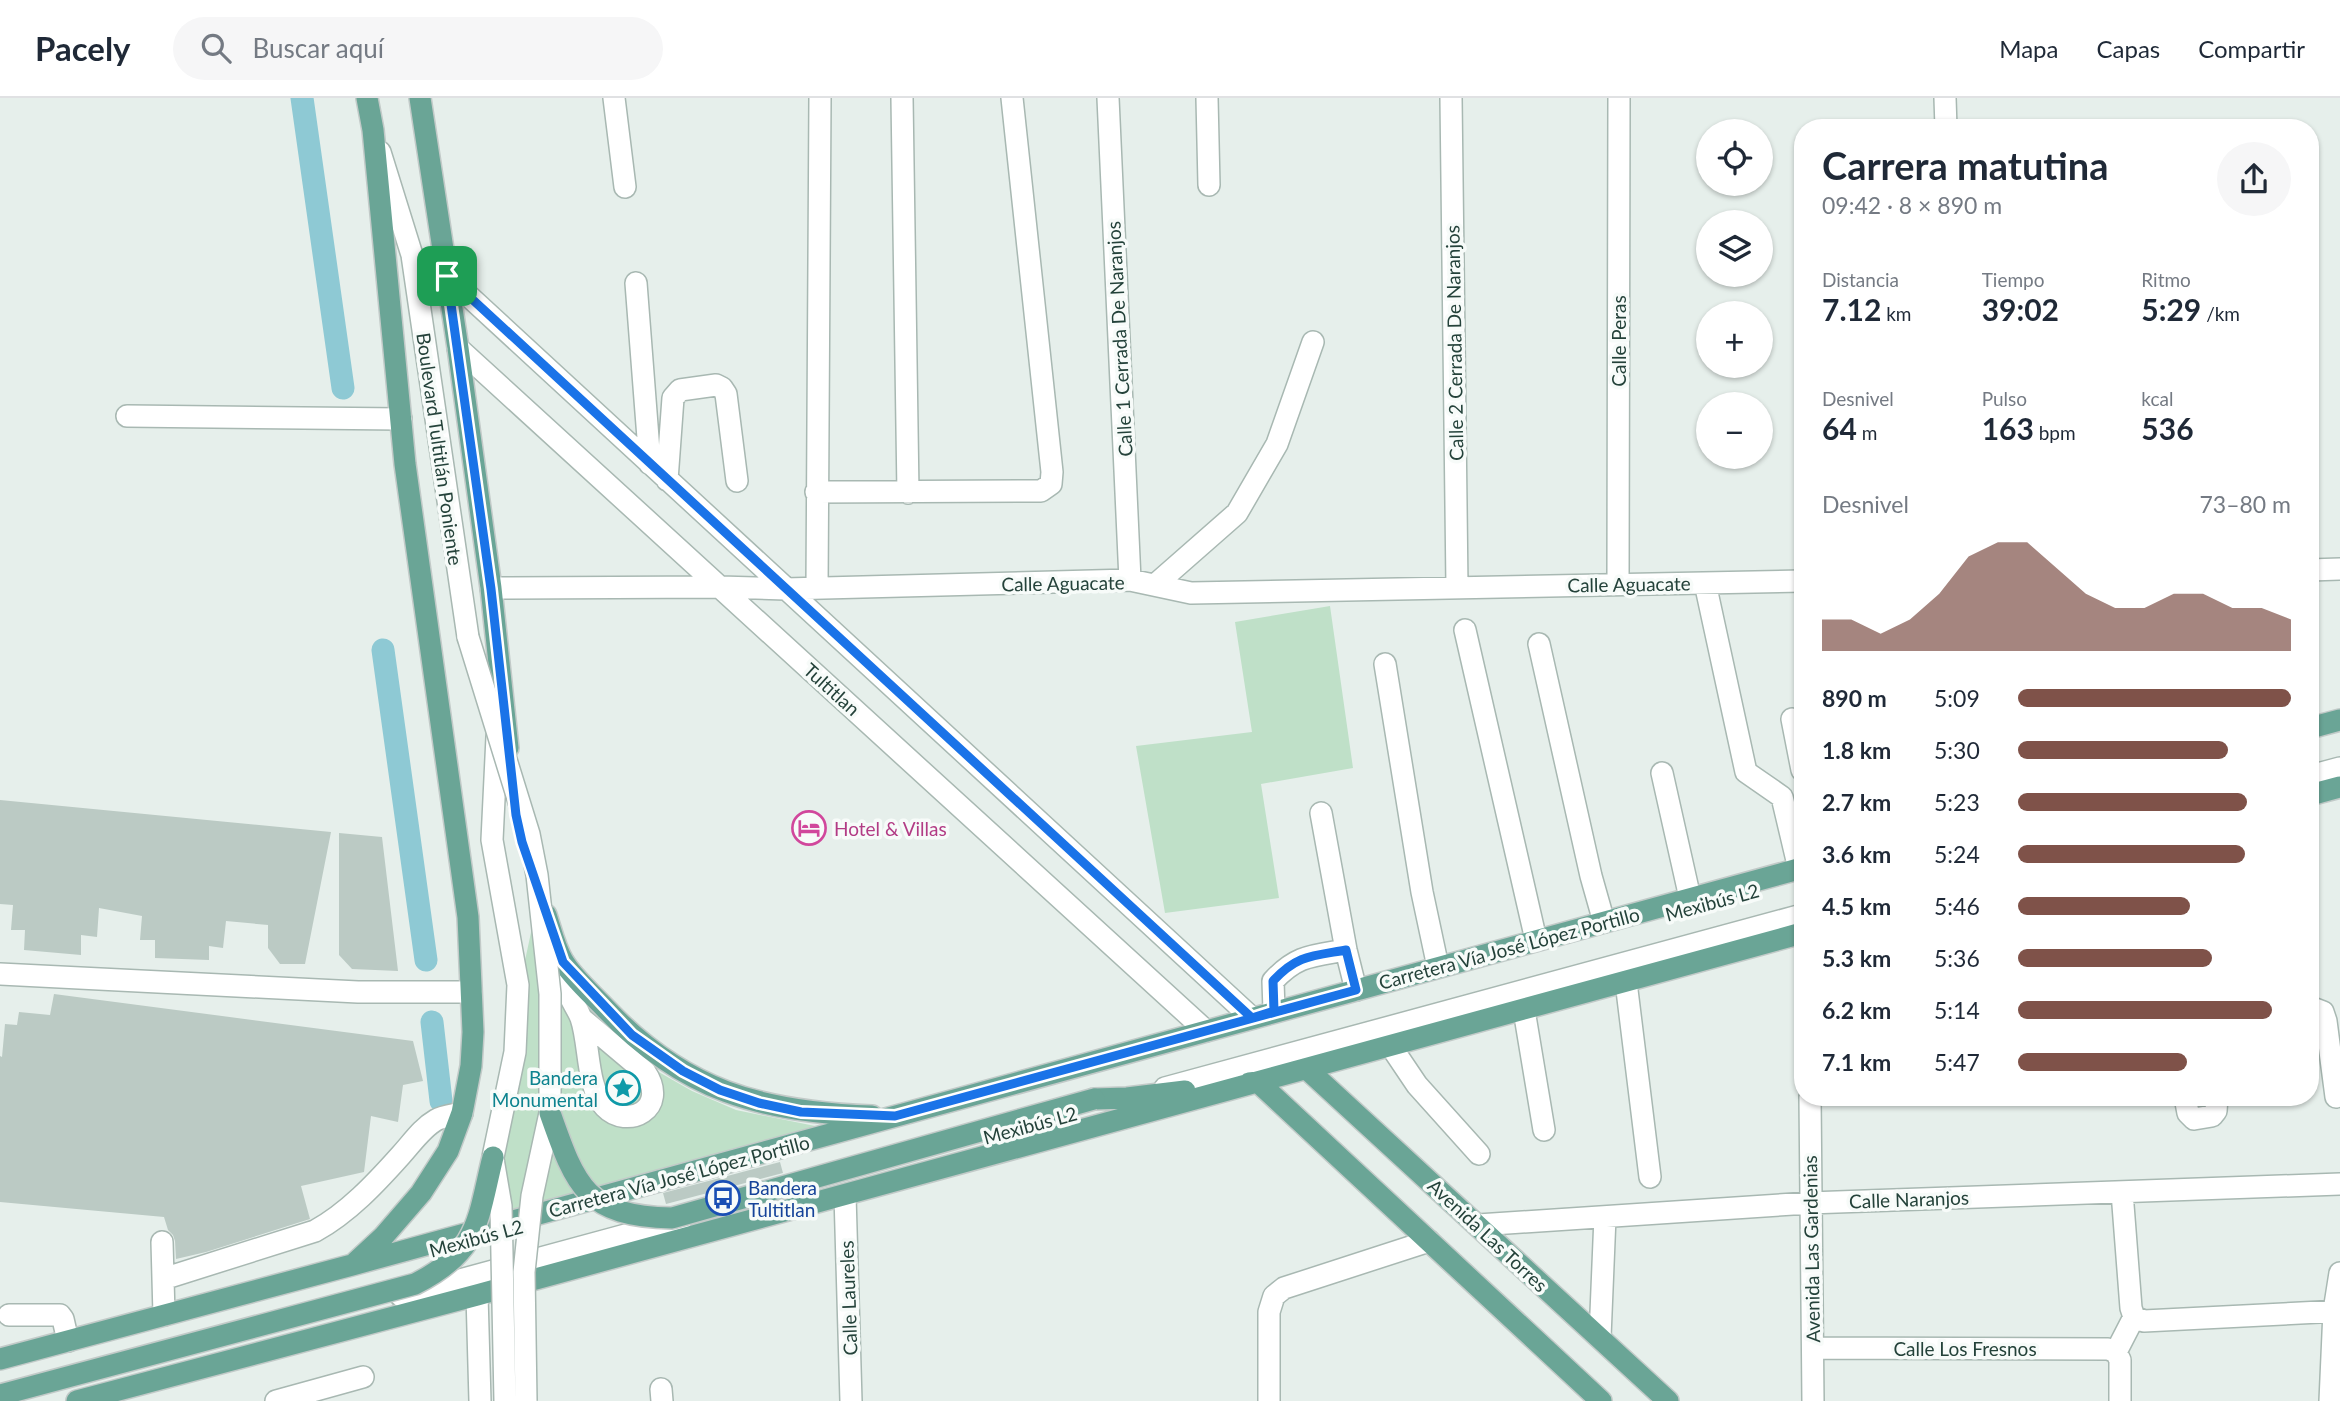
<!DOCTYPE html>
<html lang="es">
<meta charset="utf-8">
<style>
body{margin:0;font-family:Lato,sans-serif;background:#f6f6f7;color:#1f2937;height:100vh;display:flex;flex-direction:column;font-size:26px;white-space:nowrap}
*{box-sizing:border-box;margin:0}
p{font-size:23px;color:#747a83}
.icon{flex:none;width:38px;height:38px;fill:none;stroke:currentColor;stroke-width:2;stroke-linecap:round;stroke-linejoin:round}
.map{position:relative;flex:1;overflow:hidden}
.sheet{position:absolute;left:1794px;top:21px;width:525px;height:987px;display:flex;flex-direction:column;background:#fff;border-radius:28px;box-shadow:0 2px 5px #0004}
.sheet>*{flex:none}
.controls{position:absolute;left:1696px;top:21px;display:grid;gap:14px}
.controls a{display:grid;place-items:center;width:77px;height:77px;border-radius:50%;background:#fff;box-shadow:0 2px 5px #0004;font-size:35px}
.pin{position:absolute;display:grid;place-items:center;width:60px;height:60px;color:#fff;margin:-30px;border-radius:14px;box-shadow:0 4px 10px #0006}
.round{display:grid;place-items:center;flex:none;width:74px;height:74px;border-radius:37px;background:#f6f6f7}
.overview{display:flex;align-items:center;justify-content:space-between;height:119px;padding:0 28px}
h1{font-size:38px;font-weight:700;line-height:52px}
.stats{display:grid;grid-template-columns:repeat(3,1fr);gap:10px;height:119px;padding:7px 28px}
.stats div{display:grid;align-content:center}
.stats b{font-size:30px;font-weight:700}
.stats small{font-size:19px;font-weight:400}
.stats p{font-size:19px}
.chart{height:196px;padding:14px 28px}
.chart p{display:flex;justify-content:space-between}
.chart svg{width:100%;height:126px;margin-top:7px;fill:#7f5249;opacity:.7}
ul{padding:0 28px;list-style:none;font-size:23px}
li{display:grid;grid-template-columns:112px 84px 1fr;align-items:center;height:52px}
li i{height:18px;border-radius:9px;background:#7f5249}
header{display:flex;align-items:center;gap:42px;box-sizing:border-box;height:98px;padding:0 35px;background:#fff;border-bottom:2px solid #e0e1e3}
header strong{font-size:33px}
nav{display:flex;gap:38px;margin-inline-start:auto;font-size:24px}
.search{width:490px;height:63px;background:#f6f6f7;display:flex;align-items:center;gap:18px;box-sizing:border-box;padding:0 24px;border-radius:38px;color:#747a83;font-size:26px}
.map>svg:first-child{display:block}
</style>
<header>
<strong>Pacely</strong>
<div class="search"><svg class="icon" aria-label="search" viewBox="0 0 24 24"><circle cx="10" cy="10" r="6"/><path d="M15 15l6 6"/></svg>Buscar aquí</div>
<nav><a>Mapa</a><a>Capas</a><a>Compartir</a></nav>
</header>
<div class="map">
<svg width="2340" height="1303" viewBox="0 0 2340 1303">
<rect width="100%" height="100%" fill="#e6efeb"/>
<path fill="#bfe0c8" d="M1330,508L1353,670L1261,686L1279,800L1165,815L1136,648L1252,634L1235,524Z
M533,825L607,931L657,973L692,993L736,1012L825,1030L466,1127L478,1083Z"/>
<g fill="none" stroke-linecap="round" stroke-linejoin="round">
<path stroke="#8ec9d4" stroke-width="23" d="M302,0L343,290
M383,552L426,862
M432,924L441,1003"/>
</g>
<path fill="#bbcac4" d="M0,702L331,734L305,866H280L268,850V827L226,823L223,850L209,848V862L155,860V842H140L142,818L99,810L97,839L81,837V857L24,852L25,832H11L13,807L0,806Z
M339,735L382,739L398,873L352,871L339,857Z
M54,896L413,943L423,983L403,987L398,1024L371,1018L364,1074L301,1088L310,1121L206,1154L176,1161L175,1143L173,1137L168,1132L164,1119L0,1104V958L2,959L5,926L17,927L19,914L50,917Z
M780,1064L783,1075L666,1106L663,1095Z"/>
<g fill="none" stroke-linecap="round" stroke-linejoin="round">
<g stroke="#a8b8b2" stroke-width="24">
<path id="minor" d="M614,0L625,89
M902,0L908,395
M1108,0L1130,482
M1207,0L1209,87
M1451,0L1457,489
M1945,0L1946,30
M380,54L412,157L468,539
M447,178L1252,920
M636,185L650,366
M458,250L1206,933
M127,318L401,321
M667,382L673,300L680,292L716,287L722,290L726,296L737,383
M816,394L1041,393L1051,386L1052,374L1012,0
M2310,472L2340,471
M1705,485L1746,674L1782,699L1799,771
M1618,486L1619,0
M1155,487L1237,415L1277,346L1313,244
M491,490L720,489L785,491L1130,482L1191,495L1802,483
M817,490L820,0
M1465,532L1536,842
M1539,546L1591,778L1604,824
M1385,566L1422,794L1438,869
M1792,621L1802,672
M1662,675L1690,800
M2310,678L2340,670
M1321,715L1346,852L1356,892
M563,864C565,874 566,886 569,896C572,904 578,912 581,920C590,946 586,989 605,1009C627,1032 670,1011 645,974L582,921
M0,876L358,894H471
M1626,884L1650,1079
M2310,909L2323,914L2326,923L2336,999
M1524,912L1544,1032
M1274,913L1273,883C1297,857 1312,858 1346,852
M1382,935L1417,987L1479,1056
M1165,990L1802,817
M1810,999L1813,1303
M2185,999L2188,1015L2194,1021L2212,1018L2216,1013L2217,999
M493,1059L515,954L518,887L492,742L497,639
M2122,1094L2131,1210L2134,1219
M845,1097L851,1303
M1478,1127L1809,1105L2340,1086
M162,1144L164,1217
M163,1181L315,1133C348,1115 376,1085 401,1057C412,1045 422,1030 436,1022C443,1018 454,1017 462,1015
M477,1197L480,1303
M401,1198L681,1122
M9,1217H60L63,1221L68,1243
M2134,1219L2144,1223L2340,1213
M1600,1239L1605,1119
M1813,1250L2108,1251L2116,1254
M2116,1254L2120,1262V1303
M2116,1254L2134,1219
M661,1291L662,1303
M276,1303L363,1279
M1269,1303V1214L1274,1198L1284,1190L1429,1143
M2330,1303L2334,1213L2340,1175"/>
</g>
<g stroke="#c2cac8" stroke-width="24">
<path id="major" d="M420,0L458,250L491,490L508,650
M2310,630L2340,622
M2310,697L2340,689
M546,817C551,832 555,850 563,863C572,879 593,897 606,911C684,993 761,1014 872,1018
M1307,971L1668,1303
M1249,985L1258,984L1601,1303
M1094,1001L1127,1000L1185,993
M356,1164L383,1139L421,1095L448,1053L462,1015L471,968L473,934L468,819L405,366L373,32L367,0
M0,1261L352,1167L1802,770
M77,1303L477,1197L1802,835"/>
</g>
<use href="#minor" stroke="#fff" stroke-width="21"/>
<use href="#major" stroke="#6aa596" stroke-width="21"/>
<g stroke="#a8b8b2" stroke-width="24" stroke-linecap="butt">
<path id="minor-bridge" d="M468,539L529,736L537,777L550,896V1015L532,1098L524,1174L526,1303
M493,1061L501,1108L505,1303"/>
</g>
<g stroke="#c2cac8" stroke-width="24" stroke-linecap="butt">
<path id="major-bridge" d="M550,1015C576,1089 586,1118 672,1120L1094,1001
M0,1297L415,1186C480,1153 477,1123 493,1059"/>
</g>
<use href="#minor-bridge" stroke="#fff" stroke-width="21"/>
<use href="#major-bridge" stroke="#6aa596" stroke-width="21"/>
</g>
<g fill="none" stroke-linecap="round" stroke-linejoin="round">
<g stroke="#fff" stroke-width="14">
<path id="route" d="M447,178L491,491L516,717L522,744L563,864L632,937L683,973L720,992L759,1005L801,1014L895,1018L1356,892L1346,852C1312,858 1297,857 1273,883L1274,913L1252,920L447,178"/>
</g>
<use href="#route" stroke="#1a73e8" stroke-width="9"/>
</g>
<defs>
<g id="hotel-ring" transform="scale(1.75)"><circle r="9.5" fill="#f7fbf9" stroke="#d1479c" stroke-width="1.5"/><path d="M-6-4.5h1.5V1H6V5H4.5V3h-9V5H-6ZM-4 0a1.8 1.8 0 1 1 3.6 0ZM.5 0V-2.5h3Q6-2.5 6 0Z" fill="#d1479c"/></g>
<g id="sight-ring" transform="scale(1.75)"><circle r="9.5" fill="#f7fbf9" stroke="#0f9aa8" stroke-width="1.5"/><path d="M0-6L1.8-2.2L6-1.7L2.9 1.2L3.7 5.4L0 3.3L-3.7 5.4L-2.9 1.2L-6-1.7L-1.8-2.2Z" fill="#0f9aa8"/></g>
<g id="bus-ring" transform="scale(1.75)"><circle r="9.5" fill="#f7fbf9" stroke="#1a4fb4" stroke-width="1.5"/><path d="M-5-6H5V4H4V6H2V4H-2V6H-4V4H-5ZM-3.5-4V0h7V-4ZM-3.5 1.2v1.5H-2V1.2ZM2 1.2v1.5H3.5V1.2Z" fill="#1a4fb4"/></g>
</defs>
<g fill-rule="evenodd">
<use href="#hotel-ring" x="809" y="730"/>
<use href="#sight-ring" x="623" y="990"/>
<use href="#bus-ring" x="723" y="1100"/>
</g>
<g text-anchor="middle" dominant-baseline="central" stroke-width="7" stroke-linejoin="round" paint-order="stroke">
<g font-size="19" fill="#24423a" stroke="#f7fbf9">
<text transform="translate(1119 241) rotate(-93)">Calle 1 Cerrada De Naranjos</text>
<text transform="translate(1618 243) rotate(-90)">Calle Peras</text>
<text transform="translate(1454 245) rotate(-91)">Calle 2 Cerrada De Naranjos</text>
<text transform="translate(440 351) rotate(82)">Boulevard Tultitlán Poniente</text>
<text transform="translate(1063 485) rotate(-1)">Calle Aguacate</text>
<text transform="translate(1629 486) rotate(-1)">Calle Aguacate</text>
<text transform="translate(832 591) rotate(42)">Tultitlan</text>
<text transform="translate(1712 804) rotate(-15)">Mexibús L2</text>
<text transform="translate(1509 850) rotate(-15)">Carretera Vía José López Portillo</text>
<text transform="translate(1030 1027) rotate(-15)">Mexibús L2</text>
<text transform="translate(679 1078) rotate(-15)">Carretera Vía José López Portillo</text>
<text transform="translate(1909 1101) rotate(-2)">Calle Naranjos</text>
<text transform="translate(1488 1137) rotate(43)">Avenida Las Torres</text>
<text transform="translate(476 1140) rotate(-15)">Mexibús L2</text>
<text transform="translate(1811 1151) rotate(-91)">Avenida Las Gardenias</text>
<text transform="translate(848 1200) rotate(-92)">Calle Laureles</text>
<text x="1965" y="1250">Calle Los Fresnos</text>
</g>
<g font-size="19" fill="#b23c85" stroke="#f7fbf9" text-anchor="start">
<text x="834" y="730">Hotel &amp; Villas</text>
</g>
<g font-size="19" fill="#0d838f" stroke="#f7fbf9" text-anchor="end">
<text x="598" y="979">Bandera<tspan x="598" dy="22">Monumental</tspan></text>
</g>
<g font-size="19" fill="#164399" stroke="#f7fbf9" text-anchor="start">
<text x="748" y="1089">Bandera<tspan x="748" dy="22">Tultitlan</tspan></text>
</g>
</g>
</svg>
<div class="controls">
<a><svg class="icon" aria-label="locate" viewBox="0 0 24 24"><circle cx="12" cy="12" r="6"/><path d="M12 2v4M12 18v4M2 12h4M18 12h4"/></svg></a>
<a><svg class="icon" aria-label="layers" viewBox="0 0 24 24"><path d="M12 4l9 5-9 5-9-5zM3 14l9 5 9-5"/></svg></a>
<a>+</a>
<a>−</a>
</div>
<div class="pin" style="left:447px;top:178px;background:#1e9e55"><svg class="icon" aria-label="arrive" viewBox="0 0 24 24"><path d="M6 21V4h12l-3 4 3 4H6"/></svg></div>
<section class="sheet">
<div class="overview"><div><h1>Carrera matutina</h1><p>09:42 · 8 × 890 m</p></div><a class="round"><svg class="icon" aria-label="share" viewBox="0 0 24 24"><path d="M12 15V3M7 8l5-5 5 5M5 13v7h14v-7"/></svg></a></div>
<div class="stats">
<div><p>Distancia</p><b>7.12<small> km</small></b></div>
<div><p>Tiempo</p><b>39:02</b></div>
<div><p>Ritmo</p><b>5:29<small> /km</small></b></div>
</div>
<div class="stats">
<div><p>Desnivel</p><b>64<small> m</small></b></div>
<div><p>Pulso</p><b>163<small> bpm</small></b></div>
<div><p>kcal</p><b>536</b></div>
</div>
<div class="chart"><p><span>Desnivel</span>73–80 m</p>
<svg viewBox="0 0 160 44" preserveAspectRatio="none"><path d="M0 44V33L10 33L20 38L30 33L40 24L50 11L60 6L70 6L80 15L90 24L100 29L110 29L120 24L130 24L140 29L150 29L160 33V44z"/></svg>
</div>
<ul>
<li><b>890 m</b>5:09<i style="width:100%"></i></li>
<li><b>1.8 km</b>5:30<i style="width:77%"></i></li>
<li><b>2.7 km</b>5:23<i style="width:84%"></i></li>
<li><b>3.6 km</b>5:24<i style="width:83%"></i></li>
<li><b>4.5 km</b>5:46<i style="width:63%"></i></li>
<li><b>5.3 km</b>5:36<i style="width:71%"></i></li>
<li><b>6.2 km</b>5:14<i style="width:93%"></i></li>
<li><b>7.1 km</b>5:47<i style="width:62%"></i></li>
</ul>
</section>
</div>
